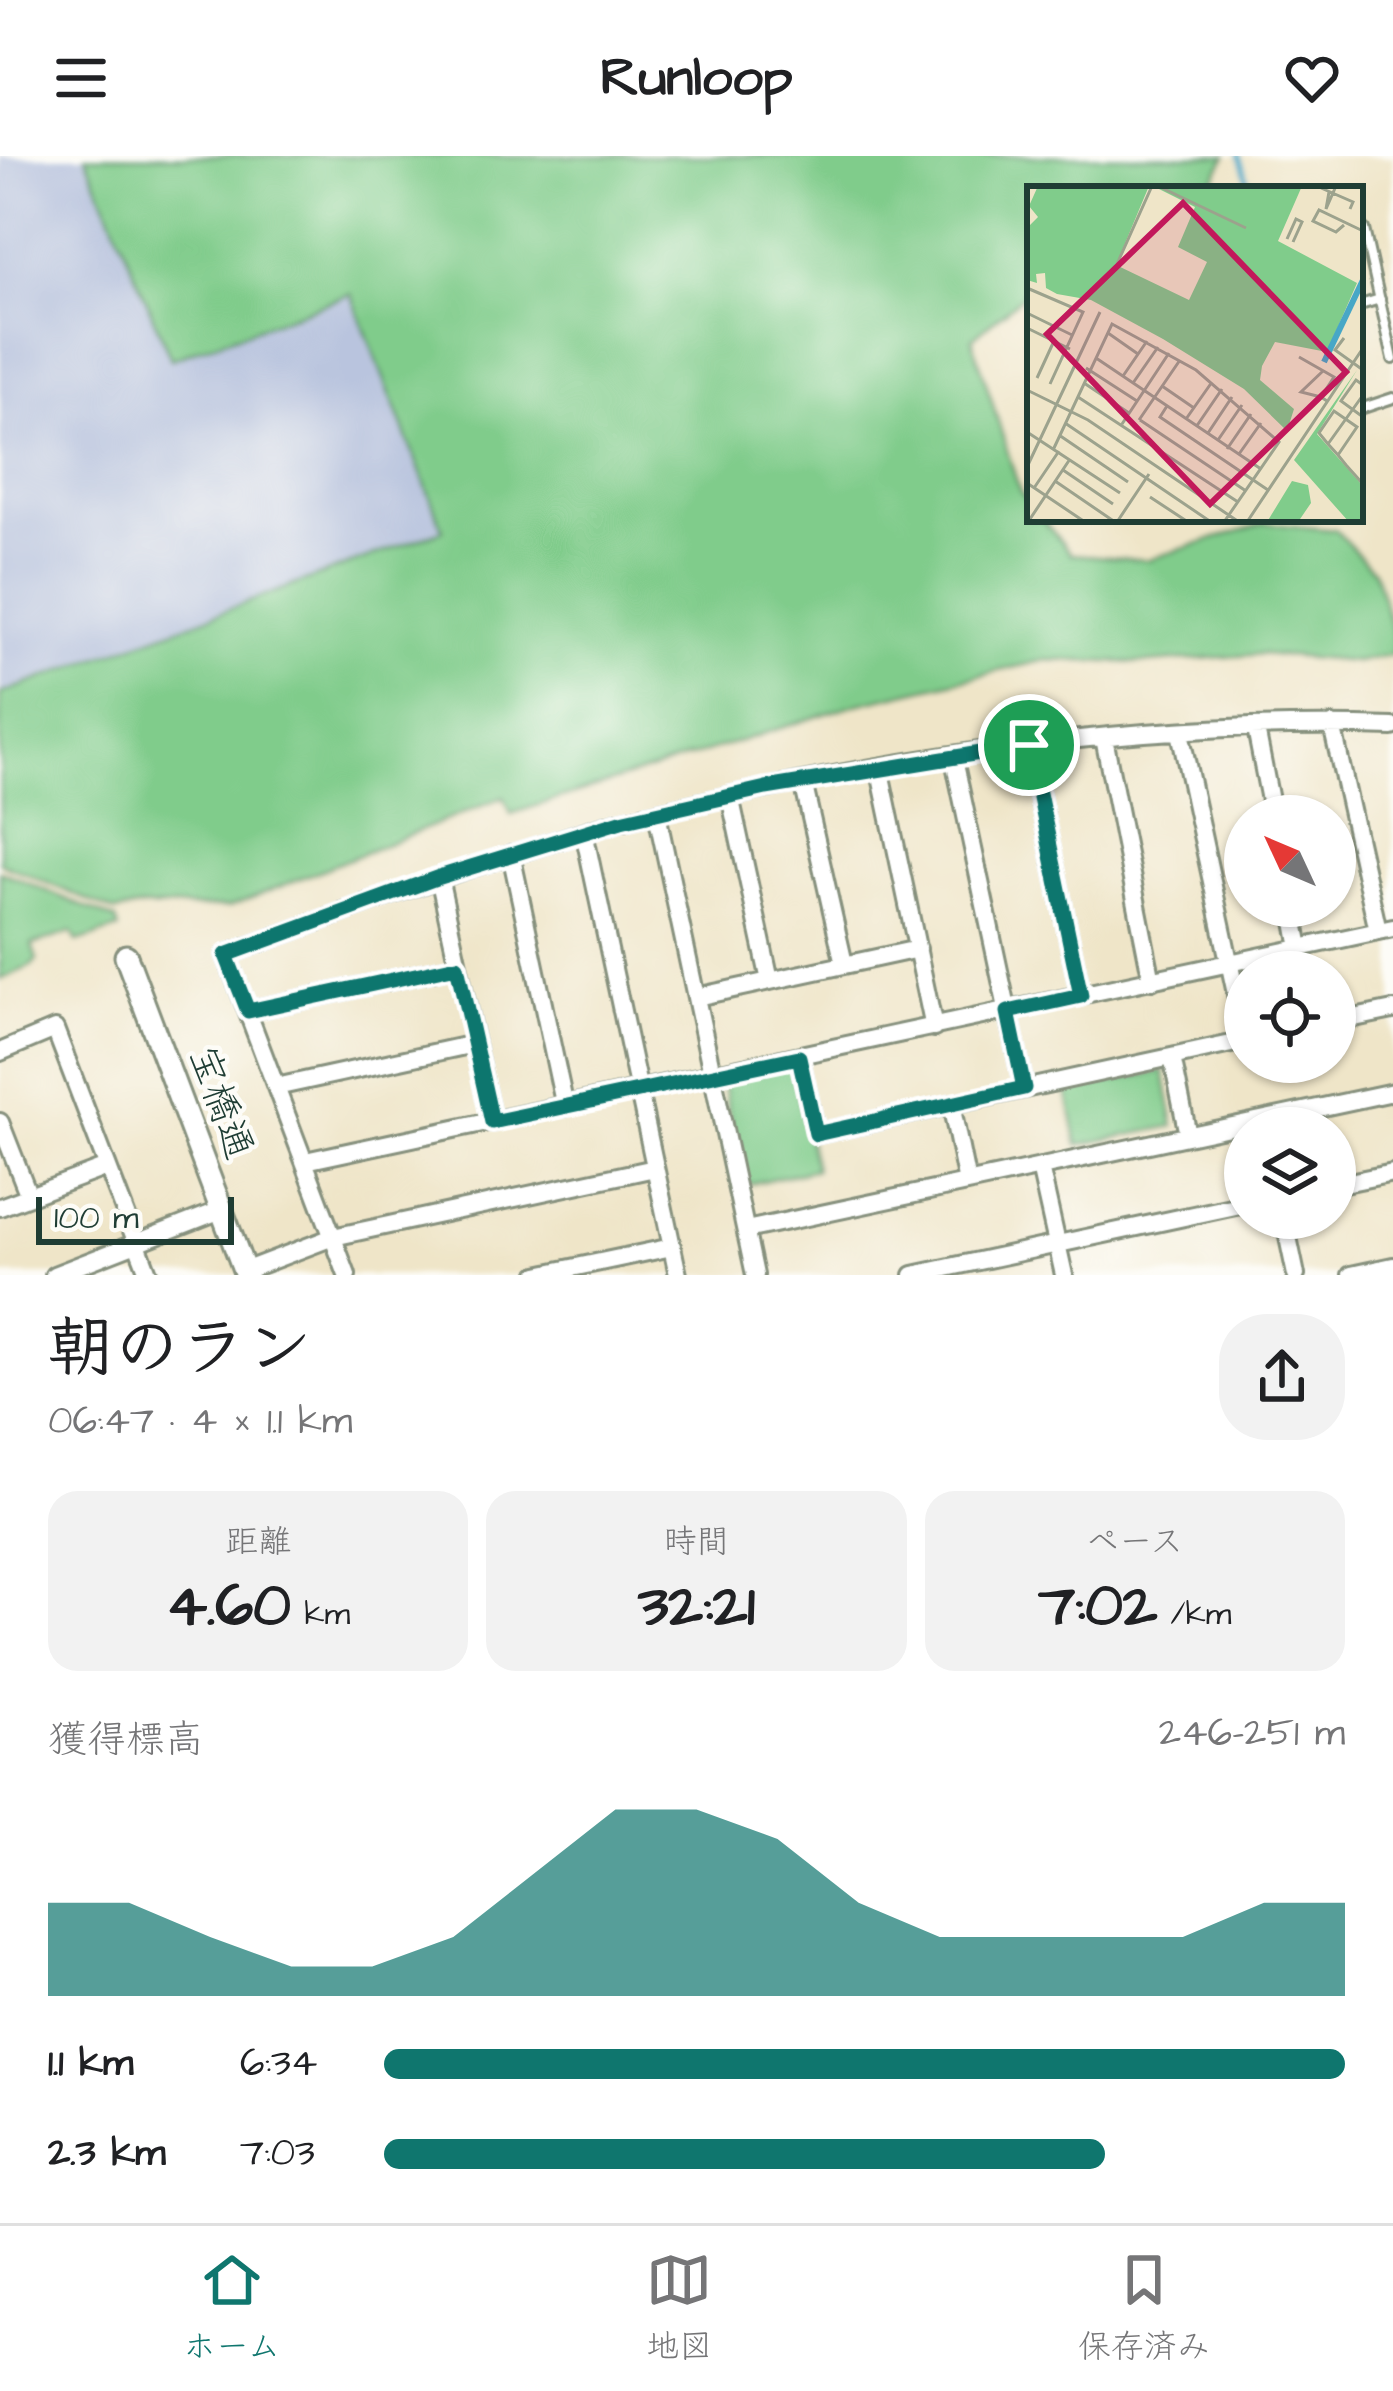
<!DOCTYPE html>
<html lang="ja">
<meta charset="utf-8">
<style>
body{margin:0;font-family:"Architects Daughter","Klee One",sans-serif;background:#f2f2f2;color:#202124;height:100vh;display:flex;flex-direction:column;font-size:45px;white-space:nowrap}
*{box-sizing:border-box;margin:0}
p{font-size:39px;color:#757577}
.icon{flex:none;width:66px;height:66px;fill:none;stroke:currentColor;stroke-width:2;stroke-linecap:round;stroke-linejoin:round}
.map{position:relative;height:1119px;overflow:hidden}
.drawer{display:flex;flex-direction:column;background:#fff;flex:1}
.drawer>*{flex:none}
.needle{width:78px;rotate:314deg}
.fabs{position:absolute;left:1224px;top:639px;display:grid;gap:24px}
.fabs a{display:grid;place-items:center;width:132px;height:132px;border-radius:50%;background:#fff;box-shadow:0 3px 9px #0004;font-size:60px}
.scale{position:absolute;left:36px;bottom:30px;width:198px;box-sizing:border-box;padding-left:12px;border:6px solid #1f3d34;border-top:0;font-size:33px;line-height:42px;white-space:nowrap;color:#1f3d34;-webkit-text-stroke:9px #fdfcf7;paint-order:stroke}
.pin{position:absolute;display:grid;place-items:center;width:102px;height:102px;color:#fff;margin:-51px;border:6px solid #fff;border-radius:50%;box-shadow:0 3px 12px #0007}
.round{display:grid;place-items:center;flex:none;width:126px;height:126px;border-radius:48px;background:#f2f2f2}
.overview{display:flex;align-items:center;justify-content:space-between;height:204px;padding:0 48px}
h1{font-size:66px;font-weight:700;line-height:90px}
.metrics{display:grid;grid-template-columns:repeat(3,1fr);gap:18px;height:204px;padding:12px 48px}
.metrics div{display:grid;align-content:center;border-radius:30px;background:#f2f2f2;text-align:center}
.metrics b{font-size:60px;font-weight:700}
.metrics small{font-size:33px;font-weight:400}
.metrics p{font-size:33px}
.chart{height:336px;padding:24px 48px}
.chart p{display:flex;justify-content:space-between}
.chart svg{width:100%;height:216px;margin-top:12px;fill:#0f766e;opacity:.7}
ul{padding:0 48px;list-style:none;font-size:39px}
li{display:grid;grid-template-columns:192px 144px 1fr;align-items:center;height:90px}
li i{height:30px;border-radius:15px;background:#0f766e}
header{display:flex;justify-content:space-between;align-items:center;height:156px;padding:0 48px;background:#fff;font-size:54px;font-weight:700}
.menu{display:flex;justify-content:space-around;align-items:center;height:168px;border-top:3px solid #e0e0e0;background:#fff;font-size:33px;color:#757577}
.menu a{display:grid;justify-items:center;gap:6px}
.menu .on{color:#0f766e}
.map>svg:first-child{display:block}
</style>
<header><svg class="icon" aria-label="menu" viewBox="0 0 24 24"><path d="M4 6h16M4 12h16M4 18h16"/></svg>Runloop<svg class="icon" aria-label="heart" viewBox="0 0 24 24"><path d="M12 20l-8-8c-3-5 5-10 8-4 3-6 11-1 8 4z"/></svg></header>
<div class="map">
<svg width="1393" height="1119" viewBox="0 0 1393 1119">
<rect width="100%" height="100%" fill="#fdfcf7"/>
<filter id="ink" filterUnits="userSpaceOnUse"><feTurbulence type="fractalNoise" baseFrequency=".00833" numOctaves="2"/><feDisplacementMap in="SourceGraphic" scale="24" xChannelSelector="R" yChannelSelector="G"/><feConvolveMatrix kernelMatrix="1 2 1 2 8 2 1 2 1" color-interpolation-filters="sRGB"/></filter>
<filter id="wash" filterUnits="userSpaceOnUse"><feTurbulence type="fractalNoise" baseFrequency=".004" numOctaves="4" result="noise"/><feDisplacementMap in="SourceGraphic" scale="48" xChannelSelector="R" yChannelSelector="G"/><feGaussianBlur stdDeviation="2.7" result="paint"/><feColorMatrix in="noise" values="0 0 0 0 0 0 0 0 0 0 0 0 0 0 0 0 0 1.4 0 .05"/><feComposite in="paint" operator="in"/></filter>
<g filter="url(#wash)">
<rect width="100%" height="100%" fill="#efe5c8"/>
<path fill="#b9c4de" d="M0,0H86L171,202L351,137L443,374L0,538Z"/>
<path fill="#80cc8b" stroke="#508460" stroke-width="3" d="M86,0H1226L1209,33H1030V136L1023,139L972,182L1020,336L1030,348V363H1042L1071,398L1147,404L1265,367L1335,374L1374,415L1393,477V498L1356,506L1263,498L1149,507L1046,504L856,548L511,658L504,641L229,751H143L115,756L0,707V538L443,374L351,138L171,203Z
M0,715L116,764L119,773L77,786L72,776L32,789L37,804L31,810L0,824Z
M792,910L815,1013L745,1029L722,925Z
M1164,915L1174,970L1078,989L1067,934Z"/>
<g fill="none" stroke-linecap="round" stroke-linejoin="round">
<path stroke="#47a7c6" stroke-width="4.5" d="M1239,0L1251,33"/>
</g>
</g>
<g filter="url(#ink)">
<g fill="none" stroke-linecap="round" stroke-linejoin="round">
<g stroke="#87917e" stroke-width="14">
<path id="service" d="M1360,72L1364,73L1393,203
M1360,149L1380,143
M1360,253L1393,242"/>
</g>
<g stroke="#87917e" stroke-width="22">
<path id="minor" d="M1332,569L1378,775
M1256,573L1273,660
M1180,576L1245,880
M1104,582L1152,825
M1029,589L1081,840
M953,599L1024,932
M879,611L934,872
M803,626L844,808
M730,640L770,825
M657,658L755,1119
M584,676L678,1119
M511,698L565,951
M439,721L492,966
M1292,750L1300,792
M696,841L918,793
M248,855L457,810
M1335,866L1393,854
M0,896L55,873L149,1119
M799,901L816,978L1245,885
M1172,901L1188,979
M276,931L474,888
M951,948L967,1027
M0,966L29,1040
M305,1005L1393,772
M1040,1011L1064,1119
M1335,1029L1393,1017
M0,1051L107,1011
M1284,1062L1296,1119
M746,1074L1393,936
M244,1115L333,1081L655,1012
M54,1119L221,1054
M347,1119L226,799C328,762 430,723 534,692C563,683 592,672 621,665C873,604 1133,562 1393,571
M538,1119L672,1091
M913,1119L1245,1048
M1351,1119L1393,1110"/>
</g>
<g stroke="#87917e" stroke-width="27">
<path id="tertiary" d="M126,800L246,1119"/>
</g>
<use href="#service" stroke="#fff" stroke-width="8"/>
<use href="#minor" stroke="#fff" stroke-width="16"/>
<use href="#tertiary" stroke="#fff" stroke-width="21"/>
</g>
</g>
<g fill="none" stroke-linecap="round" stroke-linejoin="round" filter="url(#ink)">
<g stroke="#fff" stroke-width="24">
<path id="route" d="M1029,589L1081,840L1008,856L1024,932L816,978L799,901L492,966L457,810L248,855L226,799L439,721L621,665L766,632Z"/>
</g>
<use href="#route" stroke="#0f766e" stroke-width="15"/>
</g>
<g text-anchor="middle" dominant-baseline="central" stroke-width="9" stroke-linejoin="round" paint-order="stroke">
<g font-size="39" fill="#1f3d34" stroke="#fdfcf7">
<text transform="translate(220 947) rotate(70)">宝橋通</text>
</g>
</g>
<g transform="translate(1027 30)">
<rect width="336" height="336" fill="#efe5c8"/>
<path d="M11,0H122L89,79L162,114L180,76L151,61L168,21L126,0H275L251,55L330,97L300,166L248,156L235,180L233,194L267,223L260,245L217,203L136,153L64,114L30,108L19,102L18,87L9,88L10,97L0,94V42L11,31L2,20ZM330,184L290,248L336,300V336H322L267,274ZM265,295L281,299L284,317L271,336H240Z" fill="#80cc8b"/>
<path fill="none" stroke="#47a7c6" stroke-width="6" d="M297,176L336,94"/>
<path fill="none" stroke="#9ca28d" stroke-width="3" d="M131,0L219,42M294,2L326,16L323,23M302,6L299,23L309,0M317,39L309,46L286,35L292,24L336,45M260,53L269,33L275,36L266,56M90,78L125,0M0,102L56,126L23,198M0,127L45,149M0,142L43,163M81,147L111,168M317,152L308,164L336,184M272,171L307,191L294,211L300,215M69,172L234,283M59,182L110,215M96,190L120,155M10,192L27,155M57,197L102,227M106,197L131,161M336,199L329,194L314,215L336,231M135,200L167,222M0,204L61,234L212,336M51,211L211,316M294,211L274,206L297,184M140,220L133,231L241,304M159,233L185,196M112,234L153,174M113,234L219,305M38,237L184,336M95,238L142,167M169,241L195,203M0,246L93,307M181,247L205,211M32,249L101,296M191,254L215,219M301,258L336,209M27,262L85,138L169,184L252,256L197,336M200,263L224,228M212,268L234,237M311,269L330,241L307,225L292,247L301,258L311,269L319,279L336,298M0,281L73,126M36,284L86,318M28,295L88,336M0,297L58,336M7,302L32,265M123,311L161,336M1,336L43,273M90,336L122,288M220,336L336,162"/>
<path fill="#c2185b" fill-opacity="0.15" stroke="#c2185b" stroke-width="6" d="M156,17L319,186L183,318L20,148Z"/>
<rect width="336" height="336" fill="none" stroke="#1f3d34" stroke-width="6"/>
</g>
</svg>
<div class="fabs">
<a><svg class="needle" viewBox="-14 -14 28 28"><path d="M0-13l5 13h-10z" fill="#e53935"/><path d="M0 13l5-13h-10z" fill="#757577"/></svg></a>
<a><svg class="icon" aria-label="locate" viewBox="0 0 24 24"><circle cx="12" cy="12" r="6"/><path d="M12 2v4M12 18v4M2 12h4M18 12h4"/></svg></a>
<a><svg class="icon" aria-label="layers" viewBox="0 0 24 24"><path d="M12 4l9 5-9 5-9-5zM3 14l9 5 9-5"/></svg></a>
</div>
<div class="scale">100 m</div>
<div class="pin" style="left:1029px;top:589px;background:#1e9e55"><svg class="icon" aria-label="arrive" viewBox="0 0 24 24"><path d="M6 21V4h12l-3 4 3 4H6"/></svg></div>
</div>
<section class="drawer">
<div class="overview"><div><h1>朝のラン</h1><p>06:47 · 4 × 1.1 km</p></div><a class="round"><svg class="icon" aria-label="share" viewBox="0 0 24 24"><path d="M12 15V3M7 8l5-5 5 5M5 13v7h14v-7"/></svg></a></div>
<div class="metrics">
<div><p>距離</p><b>4.60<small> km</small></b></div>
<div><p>時間</p><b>32:21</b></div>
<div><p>ペース</p><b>7:02<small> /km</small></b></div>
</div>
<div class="chart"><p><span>獲得標高</span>246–251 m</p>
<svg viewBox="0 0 160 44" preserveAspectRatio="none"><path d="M0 44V25L10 25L20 32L30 38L40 38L50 32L60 19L70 6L80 6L90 12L100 25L110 32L120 32L130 32L140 32L150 25L160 25V44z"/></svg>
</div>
<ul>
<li><b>1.1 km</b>6:34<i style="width:100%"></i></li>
<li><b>2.3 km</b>7:03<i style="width:75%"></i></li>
</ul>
</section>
<nav class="menu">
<a class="on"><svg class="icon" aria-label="home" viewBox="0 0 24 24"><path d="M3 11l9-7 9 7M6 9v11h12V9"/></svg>ホーム</a>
<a><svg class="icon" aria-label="map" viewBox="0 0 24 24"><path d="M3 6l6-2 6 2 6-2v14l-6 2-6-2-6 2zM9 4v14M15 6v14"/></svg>地図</a>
<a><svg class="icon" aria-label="saved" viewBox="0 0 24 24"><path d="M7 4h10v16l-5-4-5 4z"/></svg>保存済み</a>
</nav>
